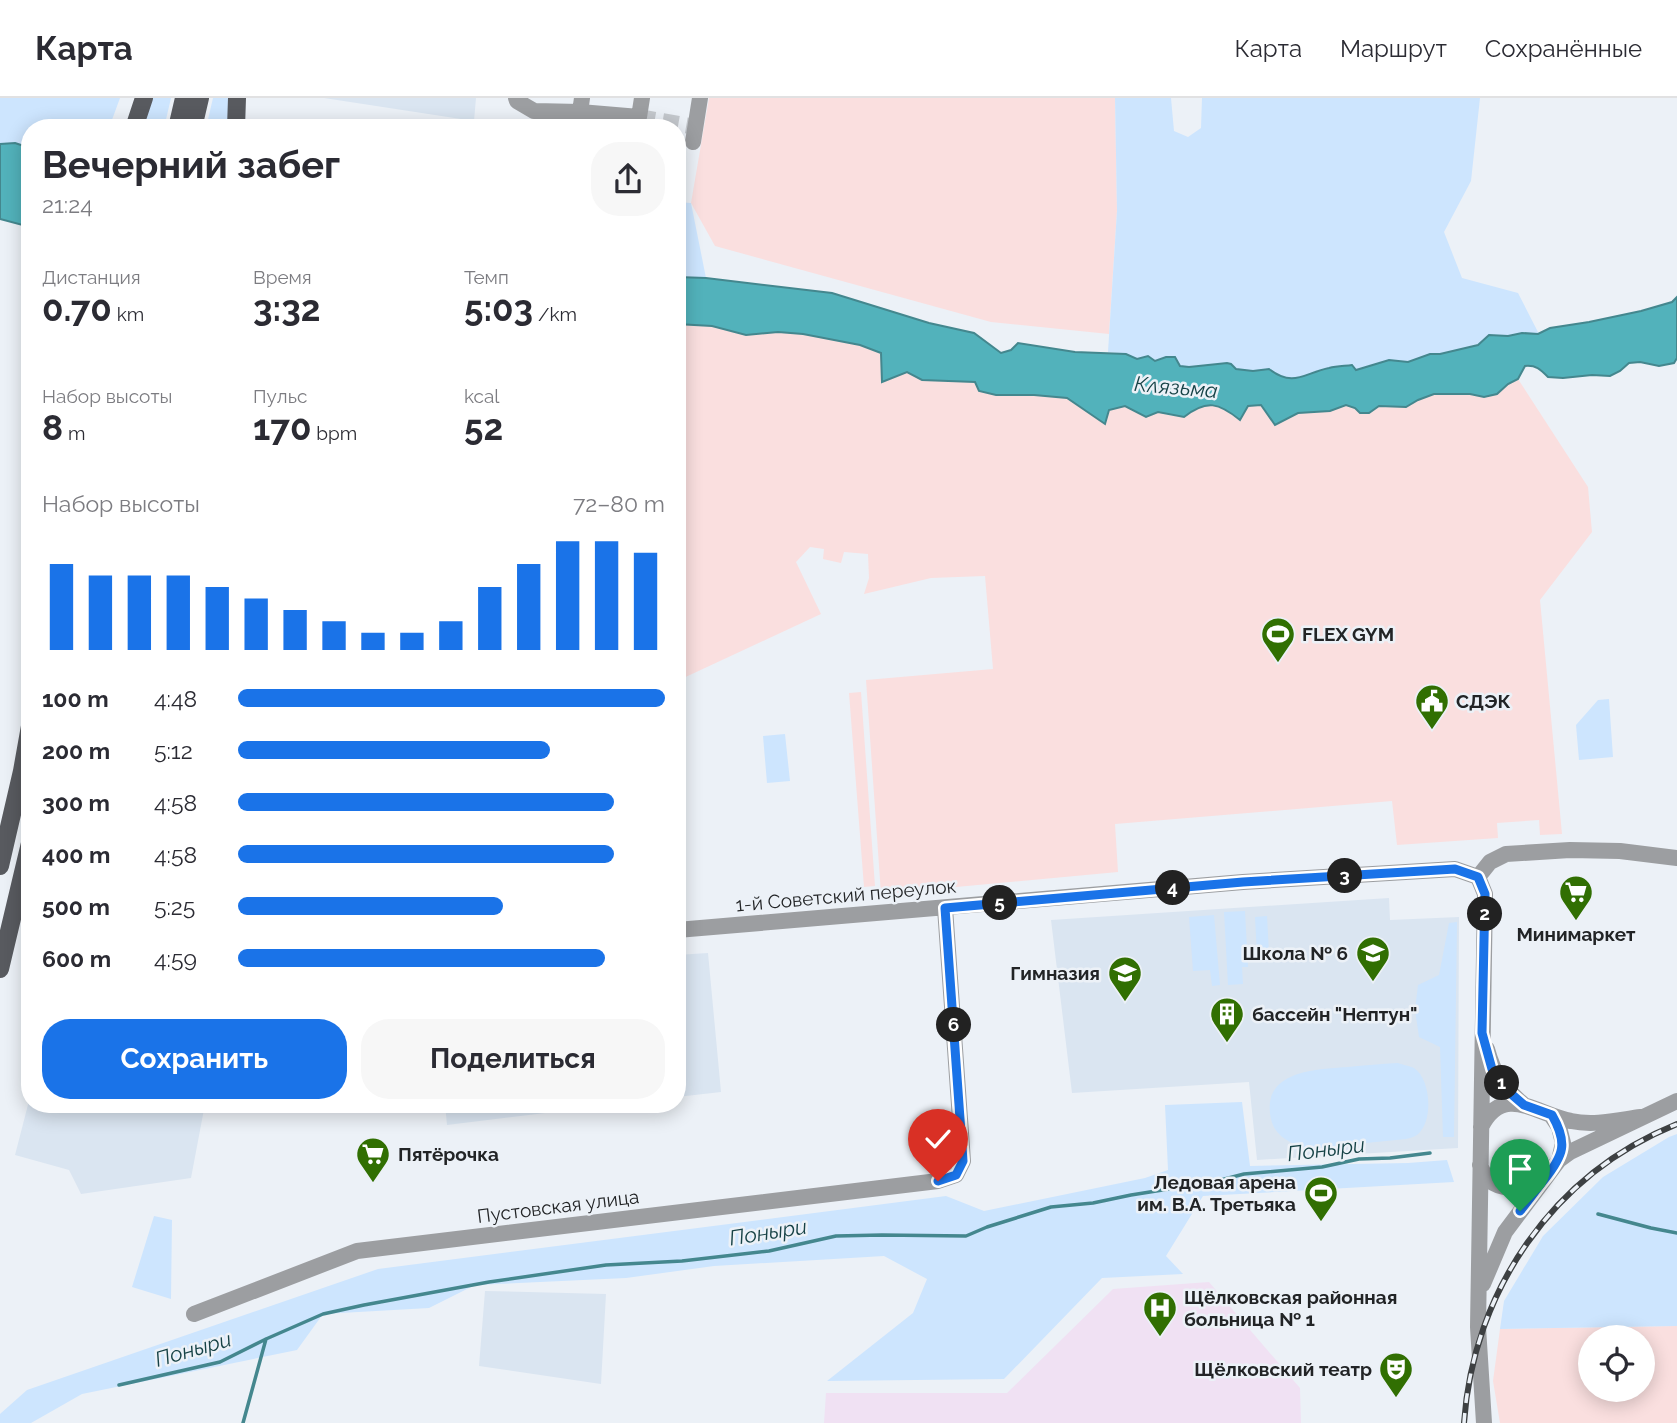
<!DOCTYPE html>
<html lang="ru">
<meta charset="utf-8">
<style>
body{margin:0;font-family:Raleway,sans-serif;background:#f7f7f7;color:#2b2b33;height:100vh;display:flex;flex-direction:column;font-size:26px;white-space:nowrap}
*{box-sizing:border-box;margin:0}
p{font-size:23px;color:#7c7c81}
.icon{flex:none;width:38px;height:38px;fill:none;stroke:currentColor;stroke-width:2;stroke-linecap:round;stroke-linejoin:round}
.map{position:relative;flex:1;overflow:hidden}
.panel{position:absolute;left:21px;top:21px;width:665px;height:994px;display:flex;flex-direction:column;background:#fff;border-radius:28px;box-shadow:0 4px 18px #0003}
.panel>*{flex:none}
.fabs{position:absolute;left:1578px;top:1227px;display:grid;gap:14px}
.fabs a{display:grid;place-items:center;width:77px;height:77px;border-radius:50%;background:#fff;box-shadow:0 4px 18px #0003;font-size:35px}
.pin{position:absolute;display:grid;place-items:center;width:60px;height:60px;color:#fff;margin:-72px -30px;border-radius:50% 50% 50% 0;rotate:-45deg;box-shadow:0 0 7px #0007}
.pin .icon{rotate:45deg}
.km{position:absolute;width:35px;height:35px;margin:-18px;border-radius:50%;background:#222;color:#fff;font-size:19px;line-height:35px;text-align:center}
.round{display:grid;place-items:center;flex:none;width:74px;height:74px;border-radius:28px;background:#f7f7f7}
.headline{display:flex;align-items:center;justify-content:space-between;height:119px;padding:0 21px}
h1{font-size:38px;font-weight:700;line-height:52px}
.figures{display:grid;grid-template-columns:repeat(3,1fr);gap:10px;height:119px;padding:7px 21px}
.figures div{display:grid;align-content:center}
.figures b{font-size:35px;font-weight:700}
.figures small{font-size:19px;font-weight:400}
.figures p{font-size:19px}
.chart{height:196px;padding:14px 21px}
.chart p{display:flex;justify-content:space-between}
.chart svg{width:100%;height:126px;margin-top:7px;stroke:#1a73e8;stroke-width:6}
.action{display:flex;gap:14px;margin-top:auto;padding:14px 21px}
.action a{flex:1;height:80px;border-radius:28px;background:#1a73e8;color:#fff;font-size:28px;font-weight:700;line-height:80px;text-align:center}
.action a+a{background:#f7f7f7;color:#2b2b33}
ul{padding:0 21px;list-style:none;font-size:23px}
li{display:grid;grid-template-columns:112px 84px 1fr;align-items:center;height:52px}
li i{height:18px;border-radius:9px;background:#1a73e8}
header{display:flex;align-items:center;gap:42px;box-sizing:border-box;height:98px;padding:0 35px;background:#fff;border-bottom:2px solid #e1e1e2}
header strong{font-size:33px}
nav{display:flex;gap:38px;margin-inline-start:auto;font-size:24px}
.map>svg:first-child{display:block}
</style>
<header>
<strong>Карта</strong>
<nav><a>Карта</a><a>Маршрут</a><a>Сохранённые</a></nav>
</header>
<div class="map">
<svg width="1677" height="1325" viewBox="0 0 1677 1325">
<rect width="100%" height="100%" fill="#ecf1f7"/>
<path fill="#dae5f1" d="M324,0H476L474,23Z
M1389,800L1390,822L1459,819L1458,1050L1257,1062L1249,984L1072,995L1051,822Z
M708,855L721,994L677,999V857Z
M30,999V1006H205L191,1080L81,1096L69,1072L15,1057Z
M445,1006H620L447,1027Z
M485,1193L606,1196L601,1286L479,1268Z"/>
<path fill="#fadfdf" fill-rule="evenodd" d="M709,0H1115L1117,113L1109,236L991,224L715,148L691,105Z
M677,226L712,228L746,237L778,234L803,236L860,247L881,255L907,274L922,282L975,284L1034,297L1067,300L1104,325L1109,312L1126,308L1146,319L1158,314L1172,318L1204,308L1261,307L1275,326L1298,315L1347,307L1355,310L1390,308L1406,309L1418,302L1434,296H1470L1484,299L1497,296L1508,286L1518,281L1588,389L1592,434L1540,502L1562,736L1540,737L1539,722L1497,725L1498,740L1397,747L1392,703L1115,726L1118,774L881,796L866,582L993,571L985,478L931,480L864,496L869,480L868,456L844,454L841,465L823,461L824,451L810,449L796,464L821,516L677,583Z
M861,594L875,788L864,789L849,595Z
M1677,1228V1325H1500L1493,1283L1500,1231ZM1591,1239H1643V1292H1591Z"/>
<path fill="#f0e1f3" d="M1209,1184L1300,1290L1301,1325H824L826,1295H1007L1113,1191Z"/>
<path fill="#cde5fe" d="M0,0H120L109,30H30V50L15,45L0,46Z
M151,0H171L164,30H140Z
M213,0H229V30H206Z
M1115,0H1171L1174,33L1188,39L1201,30L1202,0H1480L1471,83L1444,134L1462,180L1518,195L1539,236L1522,235L1508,238L1440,256H1430L1408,264L1399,263L1355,272L1327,270L1310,277L1293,281L1278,278L1269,271L1253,273L1236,271L1231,266L1227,265L1189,269L1180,268L1166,259L1155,263L1137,261L1127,256L1108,254L1117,113Z
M677,104L691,105L706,180L677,179Z
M1609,601L1613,659L1579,662L1576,627L1598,602Z
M785,636L790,683L767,685L763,638Z
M1245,813L1248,869H1242L1243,886L1228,887L1224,814Z
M1214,817L1220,887L1212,888L1210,872L1193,873L1189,819Z
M1267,818L1269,856L1257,857L1255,819Z
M1457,824L1454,1039H1443L1440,949L1419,939L1415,912L1418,887L1439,877L1449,825Z
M1398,965C1403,967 1410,968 1414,970C1431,981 1434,1024 1417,1037C1414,1039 1410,1040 1406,1041L1306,1051C1288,1044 1272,1037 1270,1015C1265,972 1319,971 1348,969C1365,967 1381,966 1398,965Z
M1242,1004L1250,1068L1408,1065L1447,1062L1454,1084L1203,1098L1166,1158L1183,1176L1102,1180L1004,1281L827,1283L913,1215L927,1181L884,1158L714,1168L626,1180L475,1187L429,1210L323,1216L297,1252L82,1296L31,1325H0V1316L27,1292L378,1171L946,1098L984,1113L1145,1080L1168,1072L1165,1007Z
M1677,1036V1228L1500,1231L1504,1203L1543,1138L1603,1079L1669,1039Z
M154,1118L172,1122L171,1201L132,1189Z"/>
<path fill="#52b2bb" stroke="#44878e" stroke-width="2" d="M15,45L30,50V129L0,121V46Z
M677,179L706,180L832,195L929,225L974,235L1001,255L1011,252L1018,245L1075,254L1126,256L1137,261L1148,258L1155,263L1166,259H1175L1180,268L1189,269L1227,265L1231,266L1236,271L1253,273L1269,271C1294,290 1304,275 1329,270C1337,268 1345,268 1352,267L1356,272L1389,262L1408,264L1430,256H1440L1478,247L1489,237L1508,238L1522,235L1538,236L1550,230L1589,224L1641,213L1672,204L1677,199V260L1674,265L1659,268L1640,264L1629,265L1620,273L1610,278L1592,277L1563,280L1548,279C1540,271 1536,267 1525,268L1518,281L1508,286L1497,296L1484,299L1470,296H1434L1418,302L1406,309L1379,308L1369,315H1360L1355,310L1346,307L1330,313L1298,315L1275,327L1261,307L1248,308L1240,322C1219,305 1207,301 1184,319L1158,314L1146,319L1125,308L1109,312L1105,326L1067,300L1034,297H996L979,293L975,284L922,282L907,274L882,284L881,255L860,247L803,236L778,234L746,237L712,228L677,226Z"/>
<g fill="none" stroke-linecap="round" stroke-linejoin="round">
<path stroke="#44878e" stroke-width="3.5" d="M1598,1116L1651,1130L1677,1135
M119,1287L220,1264L266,1241L323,1216L364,1207L489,1184L606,1167L682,1163L769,1153L836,1138L882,1137L966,1138L987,1129L1051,1109L1093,1105L1131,1097L1213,1084L1244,1076L1322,1069L1359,1061L1390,1060L1430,1055
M243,1325L266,1241"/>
<path stroke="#c4c8cd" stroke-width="16" stroke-dasharray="16 8" stroke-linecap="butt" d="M639,19L696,29"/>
<path stroke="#9c9ea1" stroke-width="16" d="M516,0L517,3L534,13L580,14L582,0
M580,14L639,19L642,0
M693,44L700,0
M1478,779L1485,796L1478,1229L1484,1325
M1478,779L1490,764L1506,756L1570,752L1620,753L1677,760
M677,832L1243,784L1455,771L1478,779
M1487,951C1494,977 1503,989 1524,1007
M1481,1029C1504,984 1537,1017 1571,1023C1594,1028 1618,1022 1641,1019
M1559,1062L1570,1054L1677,1003
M1480,1067C1482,1072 1485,1079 1489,1082C1505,1096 1527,1087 1544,1080
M1483,1186L1505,1134L1559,1062L1563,1045L1559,1029L1551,1017
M194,1216L357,1153L938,1083L956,1077L963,1063L945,810"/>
<path stroke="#585a5f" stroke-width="18" d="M134,30L144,0
M177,30L184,0
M193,30L200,0
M236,30L237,0
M0,768L22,673L30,628
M0,871L30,745"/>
<g stroke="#3d4042" stroke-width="6">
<path id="rail" d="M1464,1325C1473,1193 1553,1076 1677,1026"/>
</g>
<use href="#rail" stroke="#ecf1f7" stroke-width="3.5" stroke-dasharray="10" stroke-linecap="butt"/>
</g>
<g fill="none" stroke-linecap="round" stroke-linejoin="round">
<g stroke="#fff" stroke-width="14">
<path id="route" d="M938,1083L956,1077L963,1063L945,810L1243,784L1455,771L1478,779L1485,796L1482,935L1492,971L1509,994L1524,1007L1552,1017C1568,1045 1564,1057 1544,1082C1536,1092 1528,1103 1520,1113"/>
</g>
<use href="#route" stroke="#1a73e8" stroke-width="9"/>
</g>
<defs>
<g id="stadium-pin" transform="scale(1.75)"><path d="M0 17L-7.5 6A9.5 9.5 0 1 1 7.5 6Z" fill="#316f02" stroke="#ecf1f7"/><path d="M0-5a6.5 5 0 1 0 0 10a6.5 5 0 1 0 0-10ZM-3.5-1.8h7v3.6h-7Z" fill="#fff"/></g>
<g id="civic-pin" transform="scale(1.75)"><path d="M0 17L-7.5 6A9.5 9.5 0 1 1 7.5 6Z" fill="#316f02" stroke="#ecf1f7"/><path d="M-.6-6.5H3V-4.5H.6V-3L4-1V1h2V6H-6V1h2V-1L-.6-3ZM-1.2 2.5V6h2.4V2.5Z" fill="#fff"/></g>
<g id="supermarket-pin" transform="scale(1.75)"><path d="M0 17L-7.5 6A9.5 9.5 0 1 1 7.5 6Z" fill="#316f02" stroke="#ecf1f7"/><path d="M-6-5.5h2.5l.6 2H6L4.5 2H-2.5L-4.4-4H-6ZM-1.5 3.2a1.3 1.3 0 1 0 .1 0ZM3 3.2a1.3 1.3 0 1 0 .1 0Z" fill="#fff"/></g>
<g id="school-pin" transform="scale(1.75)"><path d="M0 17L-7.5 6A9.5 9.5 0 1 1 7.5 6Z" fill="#316f02" stroke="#ecf1f7"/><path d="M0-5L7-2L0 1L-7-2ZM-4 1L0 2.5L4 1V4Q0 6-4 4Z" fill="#fff"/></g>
<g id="building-pin" transform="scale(1.75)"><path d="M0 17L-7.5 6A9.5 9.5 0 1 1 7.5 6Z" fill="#316f02" stroke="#ecf1f7"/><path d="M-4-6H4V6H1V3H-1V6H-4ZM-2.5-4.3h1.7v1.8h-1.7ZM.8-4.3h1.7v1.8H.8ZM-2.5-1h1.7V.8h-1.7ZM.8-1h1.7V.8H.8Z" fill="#fff"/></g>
<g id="hospital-pin" transform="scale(1.75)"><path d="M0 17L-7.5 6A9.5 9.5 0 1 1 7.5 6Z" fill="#316f02" stroke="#ecf1f7"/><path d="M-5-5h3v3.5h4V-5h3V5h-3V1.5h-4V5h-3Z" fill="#fff"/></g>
<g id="theatre-pin" transform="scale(1.75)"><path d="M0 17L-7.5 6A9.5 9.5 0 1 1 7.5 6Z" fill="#316f02" stroke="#ecf1f7"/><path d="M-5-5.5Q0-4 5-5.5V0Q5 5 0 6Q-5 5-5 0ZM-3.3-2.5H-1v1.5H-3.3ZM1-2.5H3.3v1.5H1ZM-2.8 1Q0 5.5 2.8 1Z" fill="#fff"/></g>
</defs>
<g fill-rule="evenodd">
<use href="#stadium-pin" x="1278" y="536"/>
<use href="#civic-pin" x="1432" y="603"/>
<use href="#supermarket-pin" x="1576" y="794"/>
<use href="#school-pin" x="1373" y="855"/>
<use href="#school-pin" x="1125" y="875"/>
<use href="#building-pin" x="1227" y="916"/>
<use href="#supermarket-pin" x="373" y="1056"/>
<use href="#stadium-pin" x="1321" y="1095"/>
<use href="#hospital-pin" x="1160" y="1210"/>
<use href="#theatre-pin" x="1396" y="1271"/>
</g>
<g text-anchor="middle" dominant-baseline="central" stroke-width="5" stroke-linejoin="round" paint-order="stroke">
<g font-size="19" font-weight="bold" fill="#222426" stroke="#ecf1f7" text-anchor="start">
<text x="1302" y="536">FLEX GYM</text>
<text x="1456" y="603">СДЭК</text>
<text x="1576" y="836" text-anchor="middle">Минимаркет</text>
<text x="1348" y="855" text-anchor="end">Школа № 6</text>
<text x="1100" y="875" text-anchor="end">Гимназия</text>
<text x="1252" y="916">бассейн "Нептун"</text>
<text x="398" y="1056">Пятёрочка</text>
<text x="1296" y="1084" text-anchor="end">Ледовая арена<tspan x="1296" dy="22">им. В.А. Третьяка</tspan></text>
<text x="1184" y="1199">Щёлковская районная<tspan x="1184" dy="22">больница № 1</tspan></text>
<text x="1372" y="1271" text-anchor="end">Щёлковский театр</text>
</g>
<g font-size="19" fill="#222426" stroke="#ecf1f7">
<text transform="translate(846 797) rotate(-5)">1-й Советский переулок</text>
<text transform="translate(558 1108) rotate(-7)">Пустовская улица</text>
</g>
<g font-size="21" font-style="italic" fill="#164246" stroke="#ecf1f7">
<text transform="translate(1176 289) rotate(5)">Клязьма</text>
<text transform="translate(1326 1051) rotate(-7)">Поныри</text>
<text transform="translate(768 1134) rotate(-9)">Поныри</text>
<text transform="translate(193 1251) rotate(-16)">Поныри</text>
</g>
</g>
</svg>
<div class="fabs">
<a><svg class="icon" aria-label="locate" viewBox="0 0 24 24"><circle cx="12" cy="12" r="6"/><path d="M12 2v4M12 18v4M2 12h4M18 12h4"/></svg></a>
</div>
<div class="pin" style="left:1520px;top:1113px;background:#1e9e55"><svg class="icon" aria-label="arrive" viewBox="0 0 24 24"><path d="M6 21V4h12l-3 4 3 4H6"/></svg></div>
<div class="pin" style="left:938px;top:1083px;background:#d93025"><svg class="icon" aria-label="check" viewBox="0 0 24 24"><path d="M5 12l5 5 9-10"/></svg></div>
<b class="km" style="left:1502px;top:985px">1</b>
<b class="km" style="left:1485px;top:816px">2</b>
<b class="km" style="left:1345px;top:778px">3</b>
<b class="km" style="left:1173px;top:790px">4</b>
<b class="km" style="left:1000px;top:805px">5</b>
<b class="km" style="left:954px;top:927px">6</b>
<section class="panel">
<div class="headline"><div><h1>Вечерний забег</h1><p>21:24</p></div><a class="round"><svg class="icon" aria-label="share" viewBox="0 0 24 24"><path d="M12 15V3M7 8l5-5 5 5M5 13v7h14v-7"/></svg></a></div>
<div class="figures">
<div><p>Дистанция</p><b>0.70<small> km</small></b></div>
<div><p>Время</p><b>3:32</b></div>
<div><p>Темп</p><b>5:03<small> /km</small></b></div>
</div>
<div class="figures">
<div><p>Набор высоты</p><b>8<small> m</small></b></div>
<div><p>Пульс</p><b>170<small> bpm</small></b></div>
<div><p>kcal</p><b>52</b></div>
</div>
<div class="chart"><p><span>Набор высоты</span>72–80 m</p>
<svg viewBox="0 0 160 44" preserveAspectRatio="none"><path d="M5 44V14M15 44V18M25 44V18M35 44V18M45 44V22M55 44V26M65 44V30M75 44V34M85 44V38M95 44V38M105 44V34M115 44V22M125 44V14M135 44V6M145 44V6M155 44V10"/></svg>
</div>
<ul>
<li><b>100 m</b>4:48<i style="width:100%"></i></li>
<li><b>200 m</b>5:12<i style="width:73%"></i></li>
<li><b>300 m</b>4:58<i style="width:88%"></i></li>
<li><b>400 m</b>4:58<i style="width:88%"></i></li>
<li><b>500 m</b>5:25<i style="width:62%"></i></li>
<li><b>600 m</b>4:59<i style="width:86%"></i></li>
</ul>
<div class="action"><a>Сохранить</a><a>Поделиться</a></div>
</section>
</div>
